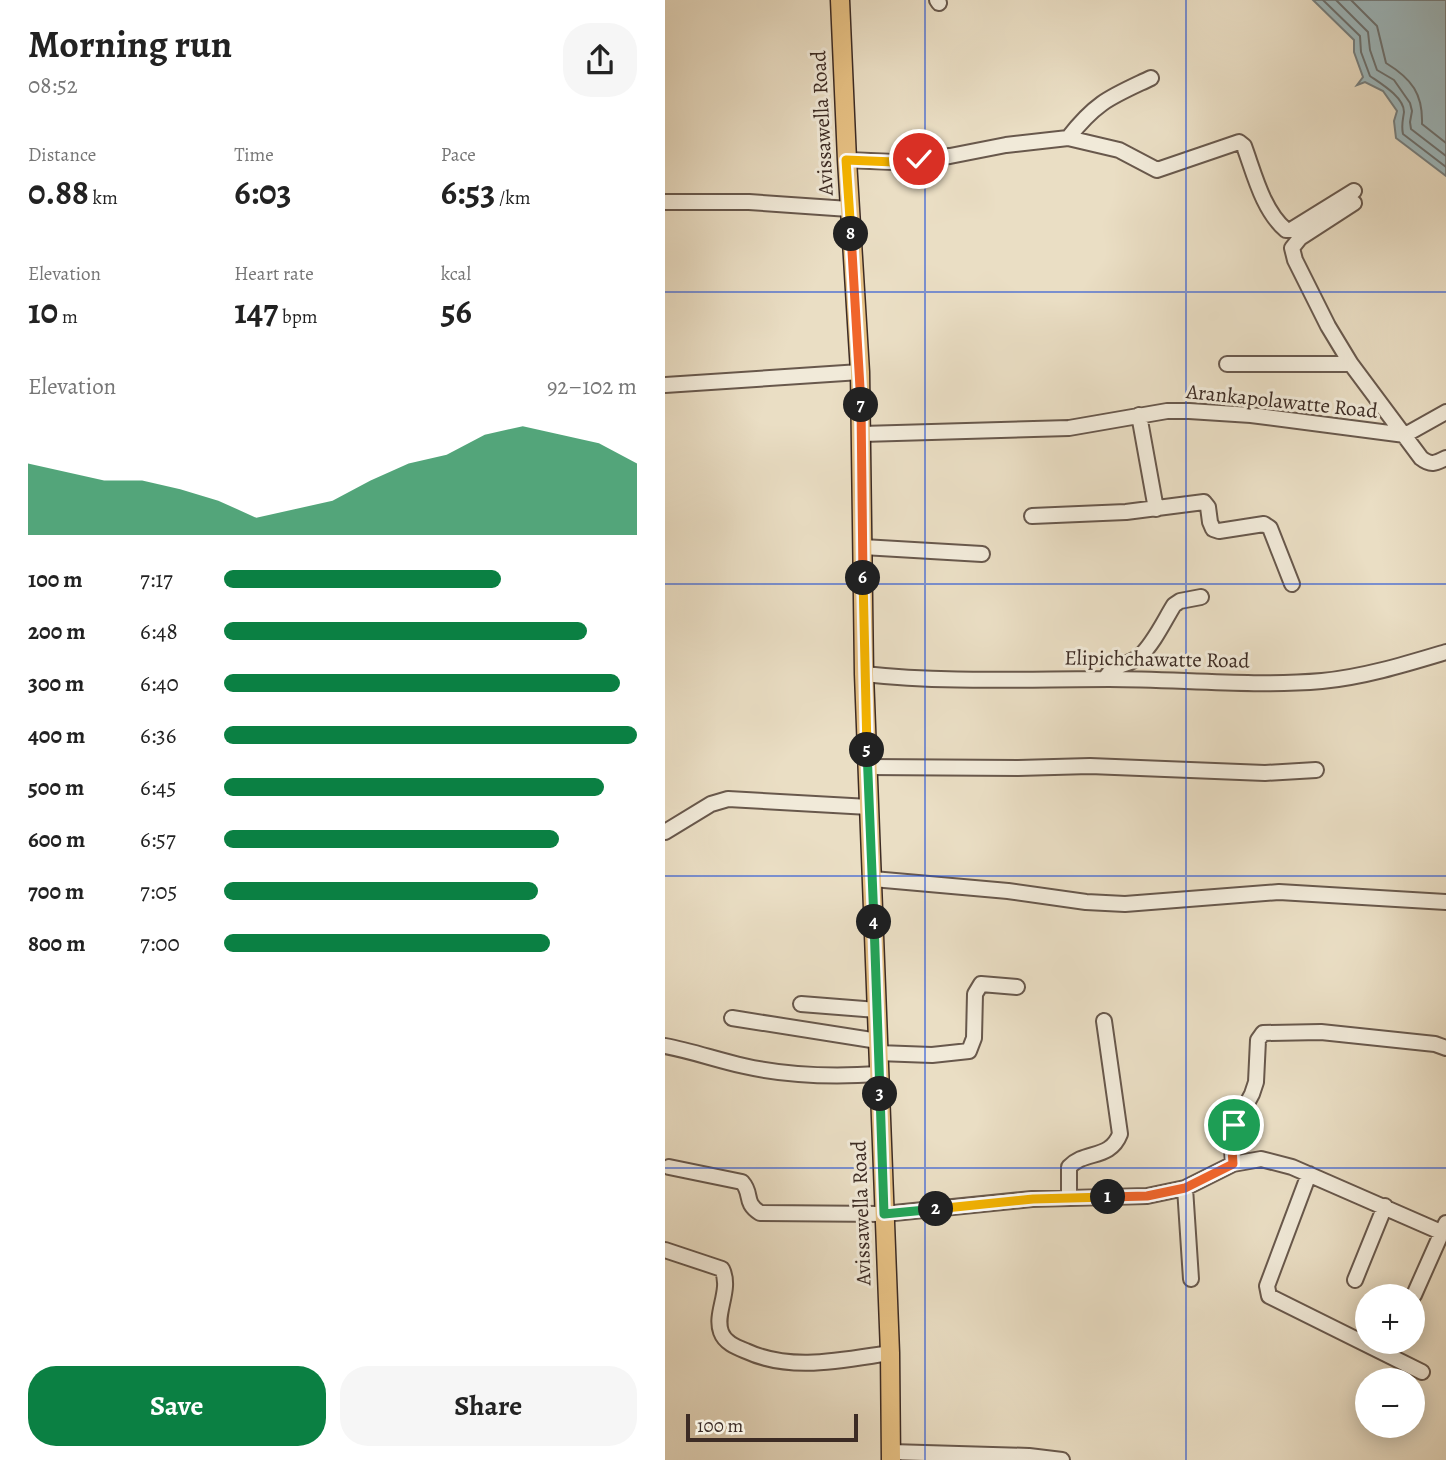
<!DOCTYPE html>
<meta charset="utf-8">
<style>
body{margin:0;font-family:Alegreya,serif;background:#f6f6f6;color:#222;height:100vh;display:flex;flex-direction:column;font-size:26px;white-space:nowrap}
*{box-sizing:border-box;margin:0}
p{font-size:23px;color:#767676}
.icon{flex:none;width:38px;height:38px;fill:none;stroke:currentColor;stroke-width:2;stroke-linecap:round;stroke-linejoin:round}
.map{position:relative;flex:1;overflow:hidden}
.drawer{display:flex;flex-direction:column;background:#fff;width:665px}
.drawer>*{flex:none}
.fabs{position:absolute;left:690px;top:1284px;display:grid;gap:14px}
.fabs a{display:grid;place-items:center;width:70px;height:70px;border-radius:50%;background:#fff;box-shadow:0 4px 18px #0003;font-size:35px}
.scale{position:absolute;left:21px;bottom:18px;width:172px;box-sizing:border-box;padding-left:7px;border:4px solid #3c2b24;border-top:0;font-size:19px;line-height:24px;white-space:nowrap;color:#3c2b24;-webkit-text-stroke:5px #f1ead9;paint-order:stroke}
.pin{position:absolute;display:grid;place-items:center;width:60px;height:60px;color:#fff;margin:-30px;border:4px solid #fff;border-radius:50%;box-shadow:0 2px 7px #0007}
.km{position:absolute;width:35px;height:35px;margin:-18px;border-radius:50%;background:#222;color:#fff;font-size:19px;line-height:35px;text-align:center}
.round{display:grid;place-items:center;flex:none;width:74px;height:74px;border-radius:28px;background:#f6f6f6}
.overview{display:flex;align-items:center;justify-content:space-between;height:119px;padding:0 28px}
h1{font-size:38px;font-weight:700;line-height:52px}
.figures{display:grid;grid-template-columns:repeat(3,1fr);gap:10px;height:119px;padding:7px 28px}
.figures div{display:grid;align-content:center}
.figures b{font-size:35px;font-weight:700}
.figures small{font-size:19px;font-weight:400}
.figures p{font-size:19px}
.chart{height:196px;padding:14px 28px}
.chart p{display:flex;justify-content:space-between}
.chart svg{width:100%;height:126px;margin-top:7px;fill:#0b8043;opacity:.7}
.primary-button{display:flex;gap:14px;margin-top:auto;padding:14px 28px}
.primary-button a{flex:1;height:80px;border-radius:28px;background:#0b8043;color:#fff;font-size:28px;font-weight:700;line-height:80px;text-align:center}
.primary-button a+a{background:#f6f6f6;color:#222}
ul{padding:0 28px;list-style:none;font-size:23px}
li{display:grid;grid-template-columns:112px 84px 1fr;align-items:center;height:52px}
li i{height:18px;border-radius:9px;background:#0b8043}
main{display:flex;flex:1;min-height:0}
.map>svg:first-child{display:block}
</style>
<main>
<section class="drawer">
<div class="overview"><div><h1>Morning run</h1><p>08:52</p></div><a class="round"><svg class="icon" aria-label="share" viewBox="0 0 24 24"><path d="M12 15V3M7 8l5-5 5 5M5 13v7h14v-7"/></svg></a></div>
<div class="figures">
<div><p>Distance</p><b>0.88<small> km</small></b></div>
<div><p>Time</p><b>6:03</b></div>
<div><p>Pace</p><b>6:53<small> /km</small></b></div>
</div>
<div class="figures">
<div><p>Elevation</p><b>10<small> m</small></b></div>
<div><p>Heart rate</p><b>147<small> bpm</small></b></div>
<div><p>kcal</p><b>56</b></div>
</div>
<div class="chart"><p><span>Elevation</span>92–102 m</p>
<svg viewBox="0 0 160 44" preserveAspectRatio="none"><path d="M0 44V19L10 22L20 25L30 25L40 28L50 32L60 38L70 35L80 32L90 25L100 19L110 16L120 9L130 6L140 9L150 12L160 19V44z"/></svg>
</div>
<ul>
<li><b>100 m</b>7:17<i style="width:67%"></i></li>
<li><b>200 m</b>6:48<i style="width:88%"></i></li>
<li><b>300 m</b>6:40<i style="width:96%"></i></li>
<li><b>400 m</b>6:36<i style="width:100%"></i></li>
<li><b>500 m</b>6:45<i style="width:92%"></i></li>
<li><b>600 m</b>6:57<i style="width:81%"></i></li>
<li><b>700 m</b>7:05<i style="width:76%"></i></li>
<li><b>800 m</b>7:00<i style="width:79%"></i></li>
</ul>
<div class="primary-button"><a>Save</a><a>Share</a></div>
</section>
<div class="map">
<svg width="781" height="1460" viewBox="0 0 781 1460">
<rect width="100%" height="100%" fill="#eadec4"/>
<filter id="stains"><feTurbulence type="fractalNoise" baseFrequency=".00286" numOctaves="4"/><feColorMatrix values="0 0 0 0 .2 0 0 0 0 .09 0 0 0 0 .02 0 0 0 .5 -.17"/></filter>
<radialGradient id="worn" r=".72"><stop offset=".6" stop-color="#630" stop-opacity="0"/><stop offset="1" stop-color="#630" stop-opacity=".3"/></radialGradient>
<path fill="#9db9bf" stroke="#768081" stroke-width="2" d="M648,0H781V176L731,138L729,121L732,111L718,91L700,82L692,85L698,77L689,52V40Z"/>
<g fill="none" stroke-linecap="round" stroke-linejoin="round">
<path stroke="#6c7272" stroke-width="2" d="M658,0L695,36L696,52L705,76C715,83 739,97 739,112C738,120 736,125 738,134L781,167
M671,0L703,32L705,50L712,70L729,80L745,103L747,111L745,122L746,129L781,156
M686,0L712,26L721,63C747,79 758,94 757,124L781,143"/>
<g stroke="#68584c" stroke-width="18">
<path id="minor" d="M272,0L274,3
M403,138C432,101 446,97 486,78
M182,160L229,162L285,156L341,145L403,138L454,150L492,170L574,142L579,146C589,173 598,211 621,230H626L689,191
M0,202H84L184,209
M689,203L635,238L627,248L630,260L663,326L686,364L756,458C766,466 771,463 781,458
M562,364H686
M0,385L195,372
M474,415L491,509
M197,434L404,428L502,411H524L586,415L740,435
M740,435L781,412
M367,516L461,512L539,502L543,507L545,522L548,529L554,531L599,524L605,528L627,584
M198,547L317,554
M199,674C280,683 362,679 444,679C514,679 586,687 657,681C699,677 741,664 781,652
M440,679C450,661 463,667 475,656C489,643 499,621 509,605L515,601L536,597
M202,767L353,768L425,766L600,773L651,770
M0,832L46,804L63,799L204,807
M208,879L343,891L421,902L460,904L614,892L781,902
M136,1004L212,1010
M67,1018L213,1041
M0,1046C27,1051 52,1060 79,1066C123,1076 169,1077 214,1074
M213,1053L267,1055L304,1051L309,1038L310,994L316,984L352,987
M568,1164L566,1133L587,1094L591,1082L593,1040L598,1033L656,1032L770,1044L781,1048
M4,1167L77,1182C88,1194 78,1202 95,1213L219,1214L367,1199L482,1196L520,1188L568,1164L596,1159L627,1167L778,1233
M644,1174L602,1286L604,1296L757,1372
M520,1188L526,1279
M404,1197V1167C420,1150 445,1160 455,1134L439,1021
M0,1250L57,1269C67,1290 49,1313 56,1332C60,1343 71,1347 81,1351C126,1372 177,1360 225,1353
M690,1280L720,1206
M749,1295L781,1223
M226,1452L364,1456L397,1460"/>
</g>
<g stroke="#3c2b24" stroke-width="21">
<path id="major" d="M175,0L182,160L195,372L199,674L225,1353L226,1460"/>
</g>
<use href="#minor" stroke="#f1ead9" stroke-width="14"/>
<use href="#major" stroke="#e5bf82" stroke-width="18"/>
</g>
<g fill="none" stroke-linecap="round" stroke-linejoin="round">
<g stroke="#fff" stroke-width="14">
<path id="split-1" d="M443,1197L482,1196L520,1188L568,1164L566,1133L569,1125"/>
</g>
<g stroke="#fff" stroke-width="14">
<path id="split-2" d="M271,1209L368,1199L443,1197"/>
</g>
<g stroke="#fff" stroke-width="14">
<path id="split-3" d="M215,1094L219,1214L271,1209"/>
</g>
<g stroke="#fff" stroke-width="14">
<path id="split-4" d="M209,922L215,1094"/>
</g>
<g stroke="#fff" stroke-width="14">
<path id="split-5" d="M202,750L209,922"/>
</g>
<g stroke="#fff" stroke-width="14">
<path id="split-6" d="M198,578L202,750"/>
</g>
<g stroke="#fff" stroke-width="14">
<path id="split-7" d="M196,405L198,578"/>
</g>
<g stroke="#fff" stroke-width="14">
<path id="split-8" d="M186,234L196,405"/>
</g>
<g stroke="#fff" stroke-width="14">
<path id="split-9" d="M186,234L181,160L229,162L254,159"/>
</g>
<use href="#split-1" stroke="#f0652b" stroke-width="9"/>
<use href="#split-2" stroke="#f5b400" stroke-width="9"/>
<use href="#split-3" stroke="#22a559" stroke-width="9"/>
<use href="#split-4" stroke="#22a559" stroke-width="9"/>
<use href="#split-5" stroke="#22a559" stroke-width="9"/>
<use href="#split-6" stroke="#f5b400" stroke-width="9"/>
<use href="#split-7" stroke="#f0652b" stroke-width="9"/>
<use href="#split-8" stroke="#f0652b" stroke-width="9"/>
<use href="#split-9" stroke="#f5b400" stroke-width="9"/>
</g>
<path fill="none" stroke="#1d4ed8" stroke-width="2" stroke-opacity="0.55" d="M260,0V1460M521,0V1460M0,292H781M0,584H781M0,876H781M0,1168H781"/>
<g text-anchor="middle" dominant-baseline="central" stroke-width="6" stroke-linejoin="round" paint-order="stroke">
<g font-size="21" fill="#3c2b24" stroke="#f1ead9">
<text transform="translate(157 123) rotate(-93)">Avissawella Road</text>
<text transform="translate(617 401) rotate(6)">Arankapolawatte Road</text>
<text transform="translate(492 659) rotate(1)">Elipichchawatte Road</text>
<text transform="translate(196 1213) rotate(-92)">Avissawella Road</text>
</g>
</g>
<rect width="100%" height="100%" filter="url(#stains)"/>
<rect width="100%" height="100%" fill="url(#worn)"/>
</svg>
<div class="fabs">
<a>+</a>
<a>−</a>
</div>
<div class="scale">100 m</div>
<div class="pin" style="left:569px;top:1125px;background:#1e9e55"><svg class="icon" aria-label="arrive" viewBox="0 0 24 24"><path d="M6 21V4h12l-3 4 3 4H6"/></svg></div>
<div class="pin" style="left:254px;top:159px;background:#d93025"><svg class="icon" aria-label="check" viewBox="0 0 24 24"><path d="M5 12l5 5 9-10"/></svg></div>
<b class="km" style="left:443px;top:1197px">1</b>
<b class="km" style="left:271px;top:1209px">2</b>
<b class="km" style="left:215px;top:1094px">3</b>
<b class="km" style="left:209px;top:922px">4</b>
<b class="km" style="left:202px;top:750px">5</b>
<b class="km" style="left:198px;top:578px">6</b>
<b class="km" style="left:196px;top:405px">7</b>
<b class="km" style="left:186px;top:234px">8</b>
</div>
</main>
